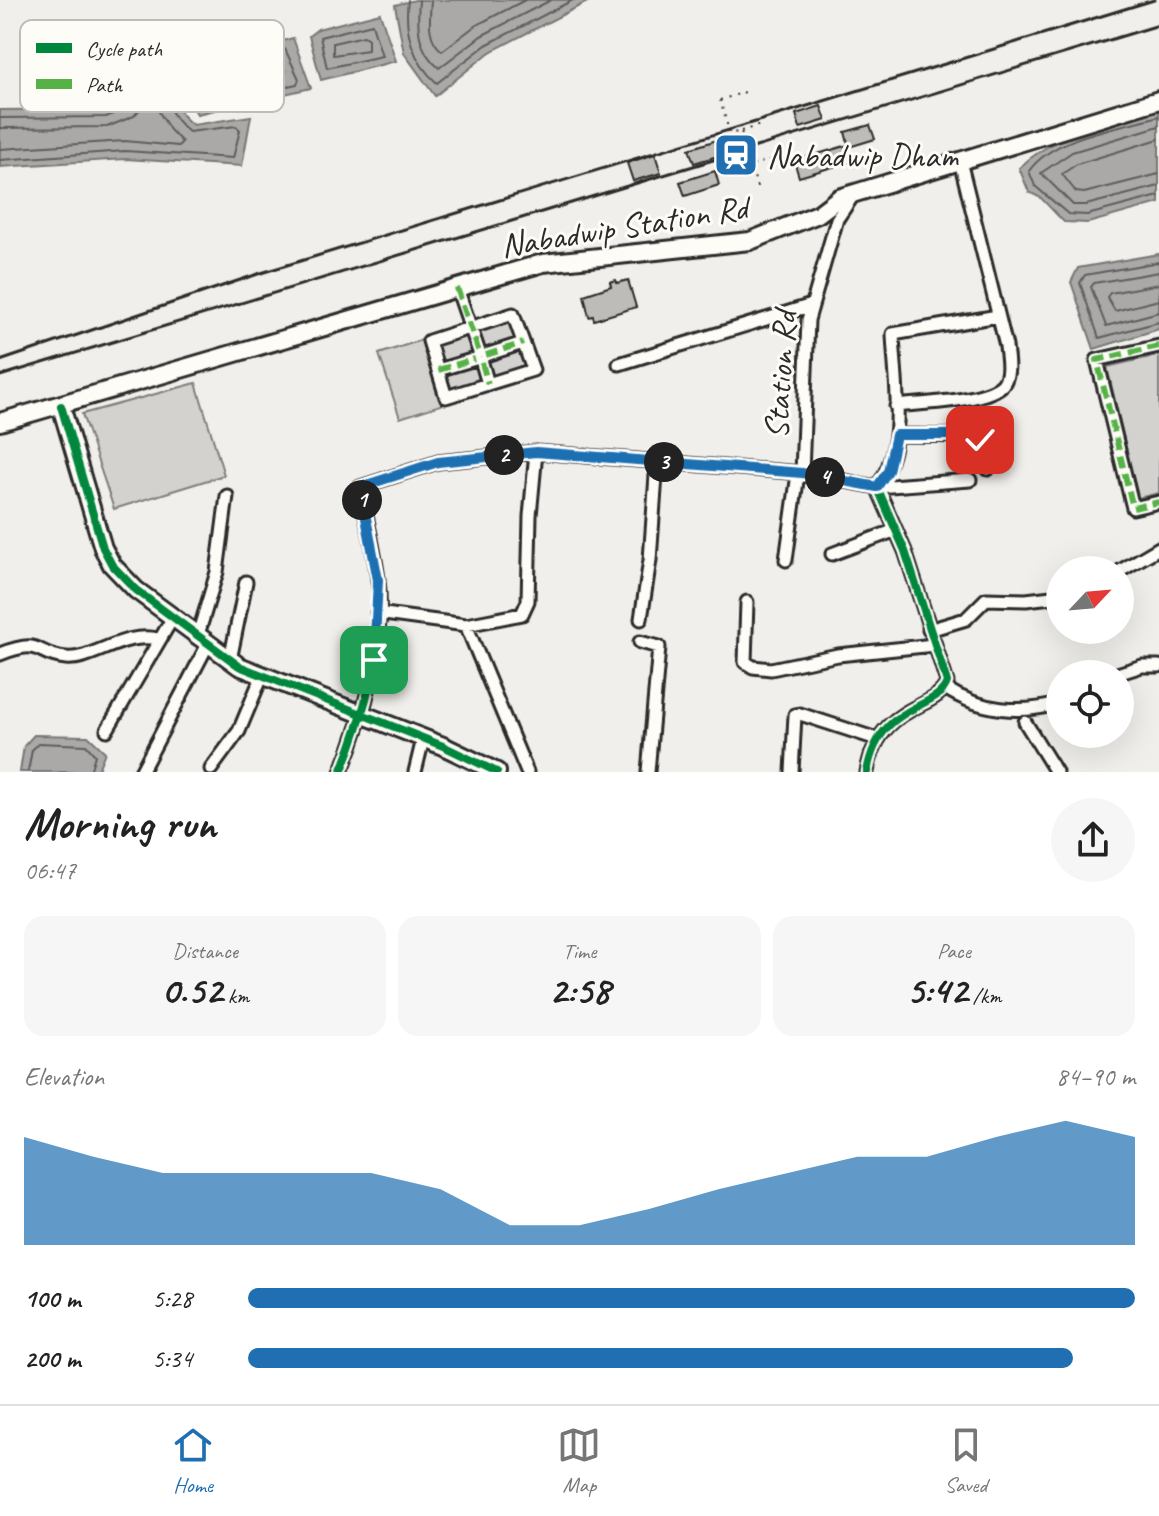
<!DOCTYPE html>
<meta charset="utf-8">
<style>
body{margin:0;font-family:Caveat,sans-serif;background:#f6f6f6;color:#222;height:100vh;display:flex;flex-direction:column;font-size:30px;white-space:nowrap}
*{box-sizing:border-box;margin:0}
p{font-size:26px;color:#767676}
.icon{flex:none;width:44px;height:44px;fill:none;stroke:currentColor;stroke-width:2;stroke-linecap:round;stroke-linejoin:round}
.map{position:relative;height:772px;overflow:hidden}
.side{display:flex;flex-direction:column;background:#fff;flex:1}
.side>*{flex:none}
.needle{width:52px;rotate:64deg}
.tools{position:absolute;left:1046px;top:556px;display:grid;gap:16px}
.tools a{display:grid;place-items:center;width:88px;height:88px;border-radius:50%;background:#fff;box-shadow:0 8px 32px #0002;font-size:40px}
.pin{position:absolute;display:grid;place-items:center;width:68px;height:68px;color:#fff;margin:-34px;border-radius:16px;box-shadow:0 4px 12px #0006}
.km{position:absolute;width:40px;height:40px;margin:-20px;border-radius:50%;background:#222;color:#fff;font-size:22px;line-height:40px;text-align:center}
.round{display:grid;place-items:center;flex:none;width:84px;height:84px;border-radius:42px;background:#f6f6f6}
.headline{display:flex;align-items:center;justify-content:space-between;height:136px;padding:0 24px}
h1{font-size:44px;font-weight:700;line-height:60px}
.metrics{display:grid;grid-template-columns:repeat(3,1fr);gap:12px;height:136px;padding:8px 24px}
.metrics div{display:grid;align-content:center;border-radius:20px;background:#f6f6f6;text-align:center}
.metrics b{font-size:40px;font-weight:700}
.metrics small{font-size:22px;font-weight:400}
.metrics p{font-size:22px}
.chart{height:224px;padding:16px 24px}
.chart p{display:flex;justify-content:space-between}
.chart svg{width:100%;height:144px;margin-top:8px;fill:#1f6fb2;opacity:.7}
ul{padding:0 24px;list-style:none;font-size:26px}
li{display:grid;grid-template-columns:128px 96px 1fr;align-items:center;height:60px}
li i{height:20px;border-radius:10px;background:#1f6fb2}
.menu{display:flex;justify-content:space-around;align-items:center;height:112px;border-top:2px solid #e0e0e0;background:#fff;font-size:22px;color:#767676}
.menu a{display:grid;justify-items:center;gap:4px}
.menu .active{color:#1f6fb2}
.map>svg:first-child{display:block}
</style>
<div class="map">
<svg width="1159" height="772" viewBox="0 0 1159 772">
<rect width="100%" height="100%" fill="#f0efeb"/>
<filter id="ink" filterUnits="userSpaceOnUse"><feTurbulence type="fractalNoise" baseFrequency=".0125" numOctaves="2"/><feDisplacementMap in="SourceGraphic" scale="16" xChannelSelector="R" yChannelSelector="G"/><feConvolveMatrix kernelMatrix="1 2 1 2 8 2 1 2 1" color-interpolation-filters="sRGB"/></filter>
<g filter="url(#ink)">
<path fill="#d3d2cf" stroke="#7f7e7d" stroke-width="2" d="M515,309L537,374L400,418L379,354Z
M1159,355V493L1138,498L1107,367Z
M196,383L224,475L114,509L82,414Z"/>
<path fill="#aaa9a7" stroke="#777775" stroke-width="2" d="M415,0H591L490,52L435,96L404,53L395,5Z
M380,13L396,61L321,80L309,36L318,29Z
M293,38L311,88L197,114L181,85L246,52Z
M152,72C169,88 178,115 193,125L251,116L242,166L125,159L0,167V110L104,109L123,101L136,73Z
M1159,107V203L1088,223L1064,222L1041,198L1029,192L1019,168C1057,131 1110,122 1159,107Z
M1159,254V329L1094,349L1071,282L1078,268Z
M34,735L88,736L105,752L97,772H20L24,746Z"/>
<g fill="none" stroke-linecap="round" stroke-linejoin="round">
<path stroke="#5e5d5d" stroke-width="2" d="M408,0C404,30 412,61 437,83L486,45L573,0
M419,0C417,26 417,50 439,68L481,36L551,0
M431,0C430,19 426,38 442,51L475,26L525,0
M372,24L382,56L327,68L320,37Z
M364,36L368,39V50L333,55V43Z
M285,49L299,79L297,84L203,104L194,92L195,87L249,60Z
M279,61L286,72L283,76L230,85L231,80Z
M1159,116C1120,128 1054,135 1029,171L1035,186L1068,214L1087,215L1159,196
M0,118L106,117L128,107L142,82L148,80C167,94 170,119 189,132L236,126L240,130L233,158L125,151L0,160
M1159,126L1072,152L1041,173L1073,205H1086L1159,186
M0,128L107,127L134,116L150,97L170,130L182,142L178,146L125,141L0,149
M1159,139L1077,164L1062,174L1076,192L1084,193L1159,174
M1159,262L1085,275L1080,283L1099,338L1159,322
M1159,272L1094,283L1091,287L1106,326L1159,312
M1159,284L1110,293L1107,297L1115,311L1159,300
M28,772L32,750L39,743L86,745L95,755L90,772"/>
</g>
<path fill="#bdbcb8" stroke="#2b2b2b" stroke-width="2" d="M821,106L826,120L800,128L796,114Z
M870,125L875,139L849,147L845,132Z
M726,137L731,152L694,163L689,149Z
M848,145L853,161L799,177L794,161Z
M655,154L661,173L633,181L627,163Z
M715,171L719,185L685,196L680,182Z
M616,280L617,283L628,280L636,307L594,320L593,316L589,317L584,295L611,286L610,282Z"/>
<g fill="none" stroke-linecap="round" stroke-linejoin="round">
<g stroke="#2b2b2b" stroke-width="17">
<path id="street" d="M457,288L479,352
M513,314L533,370L446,397L429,341Z
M1159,346L1097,360L1133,508L1159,502
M486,355L523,343
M482,363L488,384
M619,364L812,305
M438,370L475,359
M896,406C921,403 987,402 1003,384C1011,373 1007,358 1006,346L960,161
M896,435L975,436L980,440L988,469
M877,487C908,444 895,385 893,334L998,316
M877,487L970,480
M832,554L896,530
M786,560L797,481L802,473L808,320L837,219L854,194
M1120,571L1159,548
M747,602L745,662L753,667L771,669L838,655L934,645
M377,613L466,625L522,614L528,601L530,516L536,452
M641,619L650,560L657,461
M466,625L527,772
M929,630L966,619L986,599L1026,600L1060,596
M197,638L217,572L227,496
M640,642L659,647L648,772
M0,654C44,637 33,655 66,658C92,661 123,631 158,639
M230,660L246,582
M1117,674L1142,666H1159
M945,688C980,711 1021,715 1060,703
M1025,722L1056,772
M107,730L172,619
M211,769L239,731L262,676
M141,772L208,644
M341,772C365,715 385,641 378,579C374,548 366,517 360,487L438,462L536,452L802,473L877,487L905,551L947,682C938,711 879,701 867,772
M415,772L423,739
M792,772L795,715L800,714L877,739"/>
</g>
<g stroke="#2b2b2b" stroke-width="22">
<path id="secondary" d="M61,406L103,548L112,565L136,590L239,666L443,746L497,772
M0,422L543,263L750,241L818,214L839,198L1159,100"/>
</g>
<path stroke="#2b2b2b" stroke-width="2" stroke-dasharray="2 6" stroke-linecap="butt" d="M720,100L745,92
M741,131L761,125
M757,187L751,166L772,159"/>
<use href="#street" stroke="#fdfcf7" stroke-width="11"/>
<use href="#secondary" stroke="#fdfcf7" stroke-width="16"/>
<path stroke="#2b2b2b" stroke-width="3" d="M0,361L261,273L1154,0
M0,376L1159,25"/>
<path stroke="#2b2b2b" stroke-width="2" stroke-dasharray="2 6" stroke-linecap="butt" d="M720,100L730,134L741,131L751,166"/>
<path stroke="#56b246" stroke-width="6" stroke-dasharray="12 6" stroke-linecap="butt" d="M457,288L479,352
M1159,346L1097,360L1133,508L1159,502
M486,355L523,343
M482,363L488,384
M438,370L475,359"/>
<g stroke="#fdfcf7" stroke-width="13">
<path id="cycleway" d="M61,406L103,548L112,565L136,590L239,666L443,746L497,772
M341,772C365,715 385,641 378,579C374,548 366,517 360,487L438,462L536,452L802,473L877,487L905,551L947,682C938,711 879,701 867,772"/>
</g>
<use href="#cycleway" stroke="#00873e" stroke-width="8"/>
</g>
</g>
<g fill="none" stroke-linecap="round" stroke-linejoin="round" filter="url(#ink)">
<g stroke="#fff" stroke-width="16">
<path id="route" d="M374,660L378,580L360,487L438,462L536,452L802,473L877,487L888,471L896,435H967L980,440"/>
</g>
<use href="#route" stroke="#1f6fb2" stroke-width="10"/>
</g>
<defs>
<g id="station-square" transform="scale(2.3)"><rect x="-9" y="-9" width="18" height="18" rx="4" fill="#1f6fb2" stroke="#fdfcf7"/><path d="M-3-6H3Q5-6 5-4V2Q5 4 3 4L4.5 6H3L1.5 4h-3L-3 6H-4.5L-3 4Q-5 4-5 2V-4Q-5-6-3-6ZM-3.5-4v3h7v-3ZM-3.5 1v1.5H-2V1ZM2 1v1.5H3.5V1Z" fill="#fff"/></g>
</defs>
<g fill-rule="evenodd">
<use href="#station-square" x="736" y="155"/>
</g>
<g text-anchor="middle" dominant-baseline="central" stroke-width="6" stroke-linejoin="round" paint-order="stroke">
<g font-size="34" fill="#2b2b2b" stroke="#fdfcf7" text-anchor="start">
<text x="767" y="155">Nabadwip Dham</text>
</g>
<g font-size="34" fill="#2b2b2b" stroke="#fdfcf7">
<text transform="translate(624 226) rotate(-9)">Nabadwip Station Rd</text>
<text transform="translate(780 375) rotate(-86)">Station Rd</text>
</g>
</g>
<rect x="20" y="20" width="264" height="92" rx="12" fill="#fdfcf7" stroke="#bebdba" stroke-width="2"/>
<rect x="36" y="43" width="36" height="10" fill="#00873e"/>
<rect x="36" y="79" width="36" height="10" fill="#56b246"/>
<g font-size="22" fill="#2b2b2b">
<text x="86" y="56">Cycle path</text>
<text x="86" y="92">Path</text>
</g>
</svg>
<div class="tools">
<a><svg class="needle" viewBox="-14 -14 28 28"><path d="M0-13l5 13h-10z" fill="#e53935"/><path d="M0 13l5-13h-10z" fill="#767676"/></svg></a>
<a><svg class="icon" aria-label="locate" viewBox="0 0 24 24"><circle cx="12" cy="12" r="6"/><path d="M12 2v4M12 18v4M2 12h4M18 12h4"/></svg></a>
</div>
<div class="pin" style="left:374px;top:660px;background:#1e9e55"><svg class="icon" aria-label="arrive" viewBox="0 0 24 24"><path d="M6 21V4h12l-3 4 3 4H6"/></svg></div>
<div class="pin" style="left:980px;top:440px;background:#d93025"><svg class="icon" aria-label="check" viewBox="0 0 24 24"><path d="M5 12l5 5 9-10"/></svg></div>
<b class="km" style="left:362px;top:500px">1</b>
<b class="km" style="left:504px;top:455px">2</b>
<b class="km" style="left:664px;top:462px">3</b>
<b class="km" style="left:825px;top:477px">4</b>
</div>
<section class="side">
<div class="headline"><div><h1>Morning run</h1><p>06:47</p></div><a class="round"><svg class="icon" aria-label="share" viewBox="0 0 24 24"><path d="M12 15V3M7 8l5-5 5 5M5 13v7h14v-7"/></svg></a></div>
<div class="metrics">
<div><p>Distance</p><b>0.52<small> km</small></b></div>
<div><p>Time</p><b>2:58</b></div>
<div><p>Pace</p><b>5:42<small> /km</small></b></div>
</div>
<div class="chart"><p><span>Elevation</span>84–90 m</p>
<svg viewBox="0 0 160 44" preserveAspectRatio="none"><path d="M0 44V11L10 17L20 22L30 22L40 22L50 22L60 27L70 38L80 38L90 33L100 27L110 22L120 17L130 17L140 11L150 6L160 11V44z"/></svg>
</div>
<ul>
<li><b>100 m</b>5:28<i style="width:100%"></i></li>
<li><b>200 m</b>5:34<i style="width:93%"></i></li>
</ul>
</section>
<nav class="menu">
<a class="active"><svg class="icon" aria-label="home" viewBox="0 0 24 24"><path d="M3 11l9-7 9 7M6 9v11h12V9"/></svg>Home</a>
<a><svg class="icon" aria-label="map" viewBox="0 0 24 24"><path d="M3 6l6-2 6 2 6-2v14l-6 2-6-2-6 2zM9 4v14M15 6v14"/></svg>Map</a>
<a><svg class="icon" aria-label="saved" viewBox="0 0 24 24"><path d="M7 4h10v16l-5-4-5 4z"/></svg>Saved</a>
</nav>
